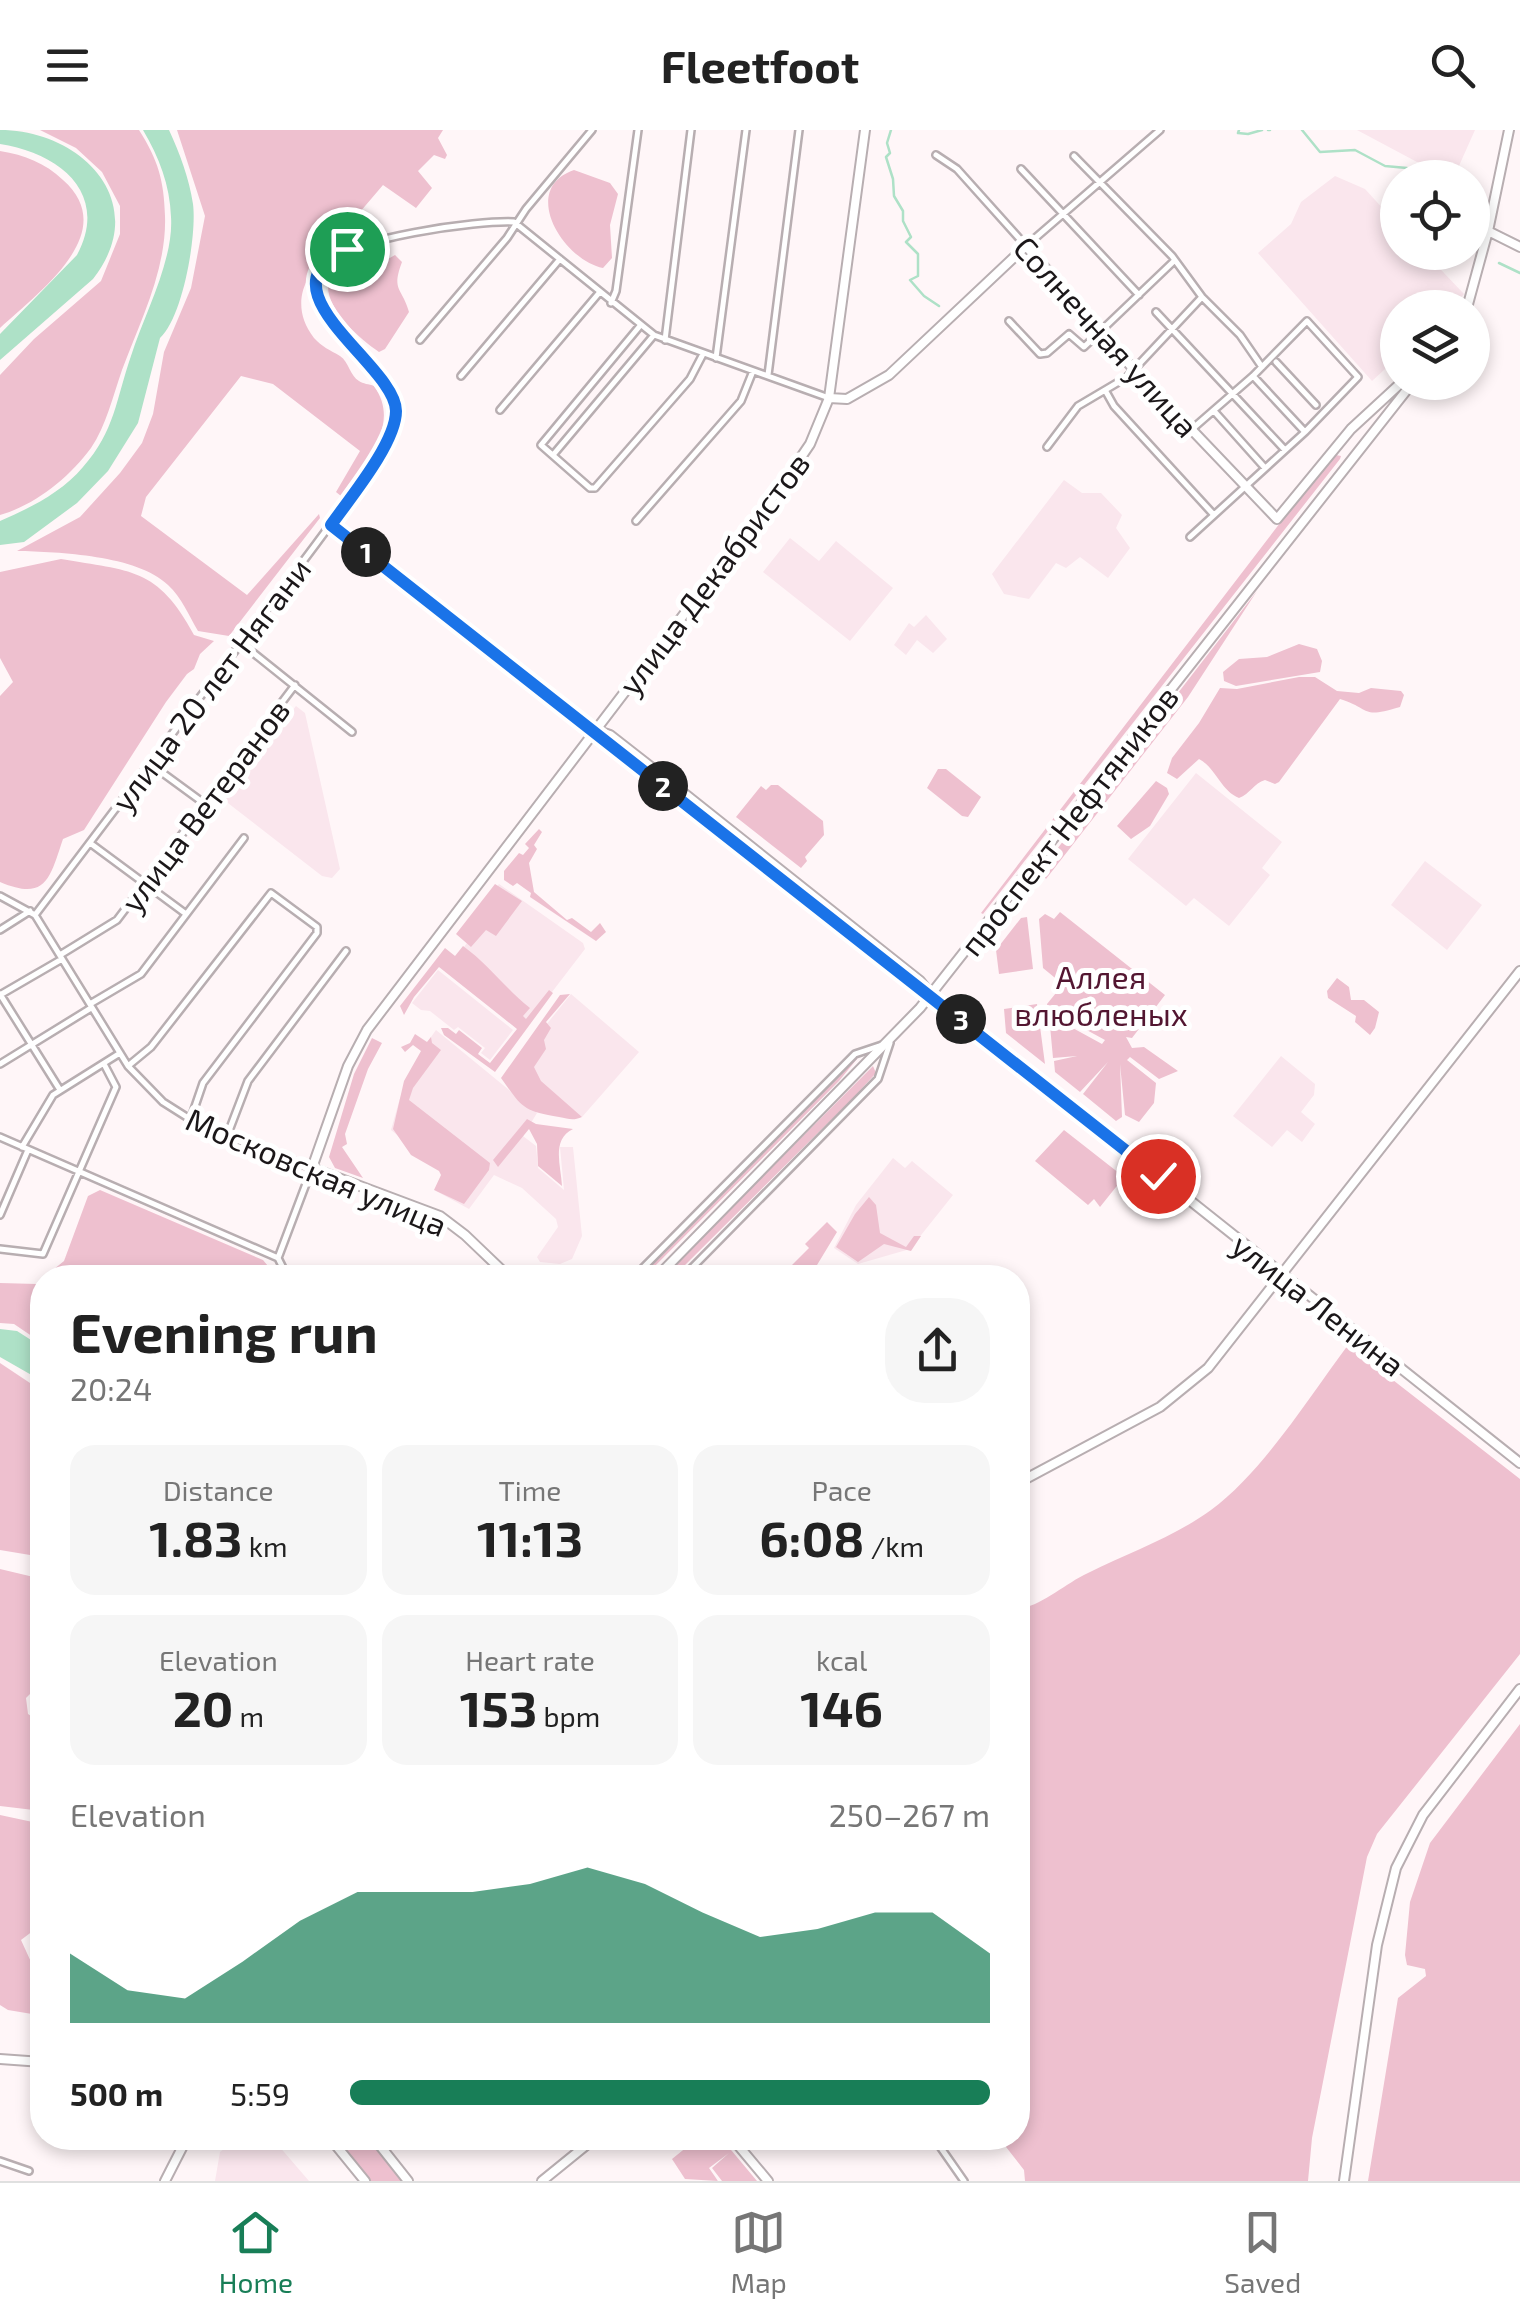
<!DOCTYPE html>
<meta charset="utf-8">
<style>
body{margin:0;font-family:"Exo 2",sans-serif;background:#f6f6f6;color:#222;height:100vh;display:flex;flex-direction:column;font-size:38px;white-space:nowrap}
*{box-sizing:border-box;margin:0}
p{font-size:32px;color:#767676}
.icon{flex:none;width:55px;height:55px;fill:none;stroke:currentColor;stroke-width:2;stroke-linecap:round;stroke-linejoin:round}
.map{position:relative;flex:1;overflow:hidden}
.side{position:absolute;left:30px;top:1135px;width:1000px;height:885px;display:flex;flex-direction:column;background:#fff;border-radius:40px;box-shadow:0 5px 15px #0003}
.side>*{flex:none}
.controls{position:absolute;left:1380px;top:30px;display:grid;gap:20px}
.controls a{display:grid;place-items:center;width:110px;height:110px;border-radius:50%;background:#fff;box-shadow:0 5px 15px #0003;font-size:50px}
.pin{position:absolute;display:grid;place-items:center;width:85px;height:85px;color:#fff;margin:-42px;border:5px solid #fff;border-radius:50%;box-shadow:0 2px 10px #0007}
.km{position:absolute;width:50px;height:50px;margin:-25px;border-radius:50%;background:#222;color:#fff;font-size:28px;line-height:50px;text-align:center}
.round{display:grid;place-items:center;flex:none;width:105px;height:105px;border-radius:40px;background:#f6f6f6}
.head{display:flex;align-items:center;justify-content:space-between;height:170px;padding:0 40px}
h1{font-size:55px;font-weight:700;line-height:75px}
.stats{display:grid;grid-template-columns:repeat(3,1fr);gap:15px;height:170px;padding:10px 40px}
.stats div{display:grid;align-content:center;border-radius:25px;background:#f6f6f6;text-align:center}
.stats b{font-size:50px;font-weight:700}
.stats small{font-size:28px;font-weight:400}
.stats p{font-size:28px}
.chart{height:280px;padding:20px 40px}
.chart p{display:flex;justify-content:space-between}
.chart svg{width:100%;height:180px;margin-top:10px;fill:#187e57;opacity:.7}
ul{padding:0 40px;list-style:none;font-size:32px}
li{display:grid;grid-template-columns:160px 120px 1fr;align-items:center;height:75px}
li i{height:25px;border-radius:12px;background:#187e57}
header{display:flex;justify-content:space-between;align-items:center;height:130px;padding:0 40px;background:#fff;font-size:45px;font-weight:700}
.tab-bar{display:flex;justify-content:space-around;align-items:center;height:140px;border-top:2px solid #e0e0e0;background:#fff;font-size:28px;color:#767676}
.tab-bar a{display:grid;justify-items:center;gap:5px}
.tab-bar .current{color:#187e57}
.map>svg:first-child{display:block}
</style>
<header><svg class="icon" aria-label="menu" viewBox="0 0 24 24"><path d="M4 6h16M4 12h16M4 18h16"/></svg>Fleetfoot<svg class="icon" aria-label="search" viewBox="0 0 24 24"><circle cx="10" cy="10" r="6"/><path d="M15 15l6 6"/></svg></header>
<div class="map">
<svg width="1520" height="2051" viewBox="0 0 1520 2051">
<rect width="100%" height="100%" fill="#fff6f8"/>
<path fill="#fae6ed" d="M1357,0H1475L1454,47L1447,48Z
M1335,46L1365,59L1397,94L1398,122L1425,123L1464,164L1452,177L1398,178L1397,228L1372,251L1258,123L1291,94L1301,72Z
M1064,350L1082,363H1101L1122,385L1116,398L1130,418L1108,448L1080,427L1066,438L1056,433L1029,469L1004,464L992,444Z
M790,408L819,431L836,411L893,458L850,511L763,442Z
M926,485L947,509L933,523L917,510L906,525L894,515L909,493L914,497Z
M296,576L305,583L340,739L332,748L322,746L224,670Z
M1196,643L1282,712L1262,738L1270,745L1229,796L1194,768L1186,776L1128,729Z
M1425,731L1482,775L1447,820L1391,775Z
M499,754L583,813L585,819L529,892L451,834L467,813L459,805Z
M438,840L513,900L490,930L481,923L485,918L458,897L454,900L430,881L421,880L412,873Z
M571,864L639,922L582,987L534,952L529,916Z
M436,900L537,983L523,1006L536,1016L538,1038L564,1060L560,1017H573L582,1106L572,1129L560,1134L540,1132L537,1127L558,1097L556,1089L522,1058L494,1045L469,1079L436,1061L444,1043L391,1000L400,968L424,917Z
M1281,926L1315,954L1314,965L1301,982L1315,994L1302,1012L1287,1000L1272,1017L1233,986Z
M893,1028L905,1038L912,1031L953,1065L910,1119L858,1134L834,1118L856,1075Z
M238,2008H272L309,2051H215L220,2022Z"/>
<path fill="#eec0cf" d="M40,0H139C158,30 164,50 165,86C167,139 140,192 122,240C113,266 106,296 91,318C69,348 35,375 0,385V245L34,209L101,151L120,104V76L102,42L76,18Z
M177,0H443L438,8L447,25L445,29L434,25L418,41L432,58L416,78L383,55L354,89L365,104L364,108C320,119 280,164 314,208C322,217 330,220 340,226C349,232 350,246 359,251C363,254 369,254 374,256C402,296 364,332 341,366L336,362L360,321L273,254L241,246L146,367L141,386L247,465L319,384L320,388L229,506L198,501C189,486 182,468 168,455C137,425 59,422 17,421L80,387L120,343L142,313L153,284L164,222L191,158L205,86Z
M0,21C25,25 45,33 63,50C122,102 39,162 0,198Z
M574,40L610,53L618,64L610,95L612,128L603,138C563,130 519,59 574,40Z
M395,125L402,132C391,161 402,157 409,182L385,219L379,222C352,204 299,155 348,129L378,142L384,140L388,129Z
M1336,325L1341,326L1340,329L983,784L981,783L1303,363Z
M61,429C130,441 158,437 194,505L214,511L200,524L194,539L187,544L166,572L84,700L63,709C50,747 47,772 0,752V566L13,552L0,528V442Z
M1257,461L1188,567L1046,749L1040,741Z
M1299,514L1317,519L1322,531L1320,542L1236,556L1224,551L1223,542L1239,529L1267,527Z
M1299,547H1315L1337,561L1359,563L1371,558L1401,561L1404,565L1400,577C1360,589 1372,579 1340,569L1279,652L1275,654L1265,650C1254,653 1250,664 1239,668C1220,660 1217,639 1199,629L1177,649L1167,643L1172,628L1199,593L1220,558L1237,559Z
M938,639H946L981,667L968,687L962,686L927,658Z
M1156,651L1167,658L1169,664L1150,696L1131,709L1117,696Z
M771,655H778L823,691L824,705L805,727L807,731L801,738L736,687L761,656L766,660Z
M539,699L542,702L534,715L537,719L529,733L534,762L567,790L572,788L591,802L600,793L606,802L596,811L530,767L531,763L517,753L513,756L504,750V741L519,723L523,725L529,718L525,714Z
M495,754L522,771L496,806L486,800L471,817L456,804Z
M1060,782L1165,865L1132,908L1126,907L1132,918L1144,917L1178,941L1159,949L1130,927L1127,930L1156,953L1154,973L1139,992L1125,985L1120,934L1122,987L1116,991L1083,964L1108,932L1080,962L1055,942L1054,931L1077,926L1053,928L1049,885L1102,914L1105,910L1048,879L1047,874L1060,858V852L1043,838L1039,789L1045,784L1054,789Z
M1027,787L1033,839L999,844L996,820L1021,788Z
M463,816C488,834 505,858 530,878L523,886L526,889L549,860L553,863L495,942L444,905L441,898H448L456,904L459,900L482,918L478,924L490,933L517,899L439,837L414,867L404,885L400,876L445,818L455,826Z
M1337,848L1349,857L1351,870H1364L1379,882L1375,898L1370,905L1355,892L1356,886L1328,868L1327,861Z
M570,864L546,892L551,898L544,910L546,919L534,937L541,951L582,987C573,991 569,989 559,987C522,981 522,977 501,948L560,865Z
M1037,874L1045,934L1006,903L1004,879Z
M415,904L427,912L431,907L432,913L441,920L413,958L409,970L490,1033L489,1040L464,1074L434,1060L441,1045L439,1041L411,1025L393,999L404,951L421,921L413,915L405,922L401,917L410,913Z
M372,908L382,913L368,939L345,1004L347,1014L342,1017L363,1048L335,1038L329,1027L354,944Z
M861,924L839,951L644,1147L637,1148Z
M873,936L876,943L854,967L673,1147L661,1148Z
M527,989L536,994L573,999C551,1010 561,1035 562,1056L538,1036L537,1014L529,999L498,1037L493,1030Z
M1064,1000L1124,1047L1100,1077L1094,1069L1088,1075L1035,1031Z
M100,1060L263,1130L277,1147L43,1148L64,1131L88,1066Z
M869,1067L876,1075L880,1103L906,1117L914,1106H921L911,1121L884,1114L858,1132L836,1117L855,1084Z
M827,1092L837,1102L814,1140L786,1141L809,1118L805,1114Z
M42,1148V1213L14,1194L0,1193V1153L37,1154Z
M1348,1215L1520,1349V1524L1377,1704L1367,1727L1312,2008L1308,2051H1025L1024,2040L999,2008H1018V1486L1022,1478C1044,1474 1066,1453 1088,1443C1130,1422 1174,1407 1211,1380C1262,1343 1310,1266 1348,1215Z
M0,1233L42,1261V1427L0,1420Z
M0,1439L42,1449V1552L26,1568L28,1584L42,1593V1681L0,1676Z
M1520,1594V2051H1368L1398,1868L1426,1846L1425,1839L1407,1835L1405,1825L1410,1772L1430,1713Z
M0,1685L42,1694V1794L21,1810L42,1856V1895L37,1898L33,1894L32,1884L8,1880L0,1875Z
M334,2008H368L402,2051H369Z
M698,2008H721L757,2051H722L712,2038L729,2023L709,2038L718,2051L685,2049L672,2029Z"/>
<path fill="#aee1c7" d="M0,0C81,0 153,72 93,149L0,230V204L77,125C110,63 59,23 0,14Z
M143,0H169C180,24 189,48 193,74C197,105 183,187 160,208L138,293L108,341L77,373L24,412L0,415V391C30,378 61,363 83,337C115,301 116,269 131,226C144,185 174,130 171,87C170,55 159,27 143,0Z
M0,1199L17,1201L42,1217V1251L0,1227Z"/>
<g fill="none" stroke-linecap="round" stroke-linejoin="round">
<path stroke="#aee1c7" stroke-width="2.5" d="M891,0L887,13L890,23L886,27L893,49L894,66L903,81V91L911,107L906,112L918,124V146L910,150L924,166L939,176
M1239,0L1238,3L1248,4L1262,0
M1268,0H1270
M1302,0L1320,22L1355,20L1385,36L1407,38L1411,48
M1499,133L1520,143"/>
<g stroke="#b8aeb1" stroke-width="10">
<path id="street" d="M936,25L957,39L1026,116L1160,0
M1074,26L1172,126L1202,167L1240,205L1262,237
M1021,39L1139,165
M611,173L616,161L638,0
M1156,182L1285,320
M1009,191L1040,224L1047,223L1069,204L1084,217L1174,131
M639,197L541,315L590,358H595L690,249L703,224
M420,210L507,108L526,79L592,0
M665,210L691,0
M716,228L746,0
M1276,232L1316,275
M768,245L799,0
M461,246L560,129
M1253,246L1305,302
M1105,260L1114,276L1214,385
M500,280L599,163
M1214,281L1265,338
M1047,317L1078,276L1127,247L1202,167
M553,325L654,205
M636,391L741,271L753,241
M1190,407L1305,302L1358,247L1307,191L1253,246L1191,300
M241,513L352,602
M149,633L205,674
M90,713L186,784
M0,766L35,785L128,936L163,972L204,998L312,1038L278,1128L0,1007
M35,785C112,682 190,579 269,476C301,434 334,392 363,348C374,332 387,314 393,295C414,235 282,193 325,135C346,108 479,90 514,92L654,205L829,268
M0,800L30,781
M60,825L117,790L295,555
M0,864L60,960
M0,865L62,829
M90,874L141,844L244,708
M0,934L91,878
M128,936L151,917L271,763L317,797V803L203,953L190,991
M227,1006L248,951L346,821
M22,1017L53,965L120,923
M0,1085L28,1020
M0,1119L43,1124L116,957L104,934
M278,1128L288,1148
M633,1148L855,924L882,915
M682,1148L878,949L890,913
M934,2008L964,2051
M0,2031L29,2041"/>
</g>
<g stroke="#b8aeb1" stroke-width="12">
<path id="secondary" d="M1488,101L1520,117
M1467,178L1488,101L1509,0
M829,268L847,269L889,245L1026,116L1130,235L1277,389L1351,299L1402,252
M331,395L915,856L948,878L1520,1333
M598,601L610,605L651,637L920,851L928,861
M510,1148L465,1105L440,1086L312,1038L348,936L367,900L778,361L810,314L829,268L865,0
M656,1148L920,878L1413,252
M1018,1353L1160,1277L1208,1238L1520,841
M0,1929L42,1932
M330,2008L365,2051
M374,2008L408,2051
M732,2008L768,2051
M165,2051L187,2008
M542,2051L595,2008
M1344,2051L1377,1815L1396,1738L1423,1685L1520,1559"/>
</g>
<use href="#street" stroke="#fff" stroke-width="5"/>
<use href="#secondary" stroke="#fff" stroke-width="8"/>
</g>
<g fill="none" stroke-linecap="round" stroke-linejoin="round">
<g stroke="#fff" stroke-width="20">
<path id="route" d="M347,119C255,159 396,235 396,281C396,313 350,368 331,395L1158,1046"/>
</g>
<use href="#route" stroke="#1a73e8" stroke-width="12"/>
</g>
<g text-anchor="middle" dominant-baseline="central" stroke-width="10" stroke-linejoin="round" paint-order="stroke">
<g font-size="32" fill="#1b1719" stroke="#fff">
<text transform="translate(1107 206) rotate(48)">Солнечная улица</text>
<text transform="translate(713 443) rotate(-53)">улица Декабристов</text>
<text transform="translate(210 554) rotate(-53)">улица 20 лет Нягани</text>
<text transform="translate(204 675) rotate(-53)">улица Ветеранов</text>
<text transform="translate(1068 690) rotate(-52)">проспект Нефтяников</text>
<text transform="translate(317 1041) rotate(23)">Московская улица</text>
<text transform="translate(1319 1174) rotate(38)">улица Ленина</text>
</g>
<g font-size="32" fill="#531631" stroke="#fff">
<text x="1101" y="846">Аллея<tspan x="1101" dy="37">влюбленых</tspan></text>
</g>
</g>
</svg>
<div class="controls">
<a><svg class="icon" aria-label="locate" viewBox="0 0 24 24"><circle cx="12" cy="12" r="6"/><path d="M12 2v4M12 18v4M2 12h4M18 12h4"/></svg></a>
<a><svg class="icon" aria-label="layers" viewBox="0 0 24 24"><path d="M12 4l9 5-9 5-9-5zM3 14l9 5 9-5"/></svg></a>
</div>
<div class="pin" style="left:347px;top:119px;background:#1e9e55"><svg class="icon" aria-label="arrive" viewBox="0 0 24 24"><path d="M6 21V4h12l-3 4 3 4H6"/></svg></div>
<div class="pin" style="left:1158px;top:1046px;background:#d93025"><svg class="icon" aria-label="check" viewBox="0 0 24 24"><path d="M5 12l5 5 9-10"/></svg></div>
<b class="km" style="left:366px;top:422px">1</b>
<b class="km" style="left:663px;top:656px">2</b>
<b class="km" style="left:961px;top:889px">3</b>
<section class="side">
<div class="head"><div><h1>Evening run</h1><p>20:24</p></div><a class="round"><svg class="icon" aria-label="share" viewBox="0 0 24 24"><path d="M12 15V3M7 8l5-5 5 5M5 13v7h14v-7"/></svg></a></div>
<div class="stats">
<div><p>Distance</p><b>1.83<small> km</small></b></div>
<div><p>Time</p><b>11:13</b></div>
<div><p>Pace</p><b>6:08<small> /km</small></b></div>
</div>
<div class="stats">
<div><p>Elevation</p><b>20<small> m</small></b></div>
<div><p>Heart rate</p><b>153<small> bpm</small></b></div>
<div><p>kcal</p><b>146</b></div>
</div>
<div class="chart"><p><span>Elevation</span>250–267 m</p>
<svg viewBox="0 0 160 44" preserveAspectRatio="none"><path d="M0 44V27L10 36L20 38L30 29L40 19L50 12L60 12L70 12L80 10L90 6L100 10L110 17L120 23L130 21L140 17L150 17L160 27V44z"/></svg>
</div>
<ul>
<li><b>500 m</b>5:59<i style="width:100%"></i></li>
</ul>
</section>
</div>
<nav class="tab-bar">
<a class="current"><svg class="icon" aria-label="home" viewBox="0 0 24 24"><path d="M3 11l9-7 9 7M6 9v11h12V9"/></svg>Home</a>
<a><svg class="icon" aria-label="map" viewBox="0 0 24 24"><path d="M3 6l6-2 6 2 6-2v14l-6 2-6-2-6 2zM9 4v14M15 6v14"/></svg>Map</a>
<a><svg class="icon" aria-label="saved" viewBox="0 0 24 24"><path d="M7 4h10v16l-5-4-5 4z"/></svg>Saved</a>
</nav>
